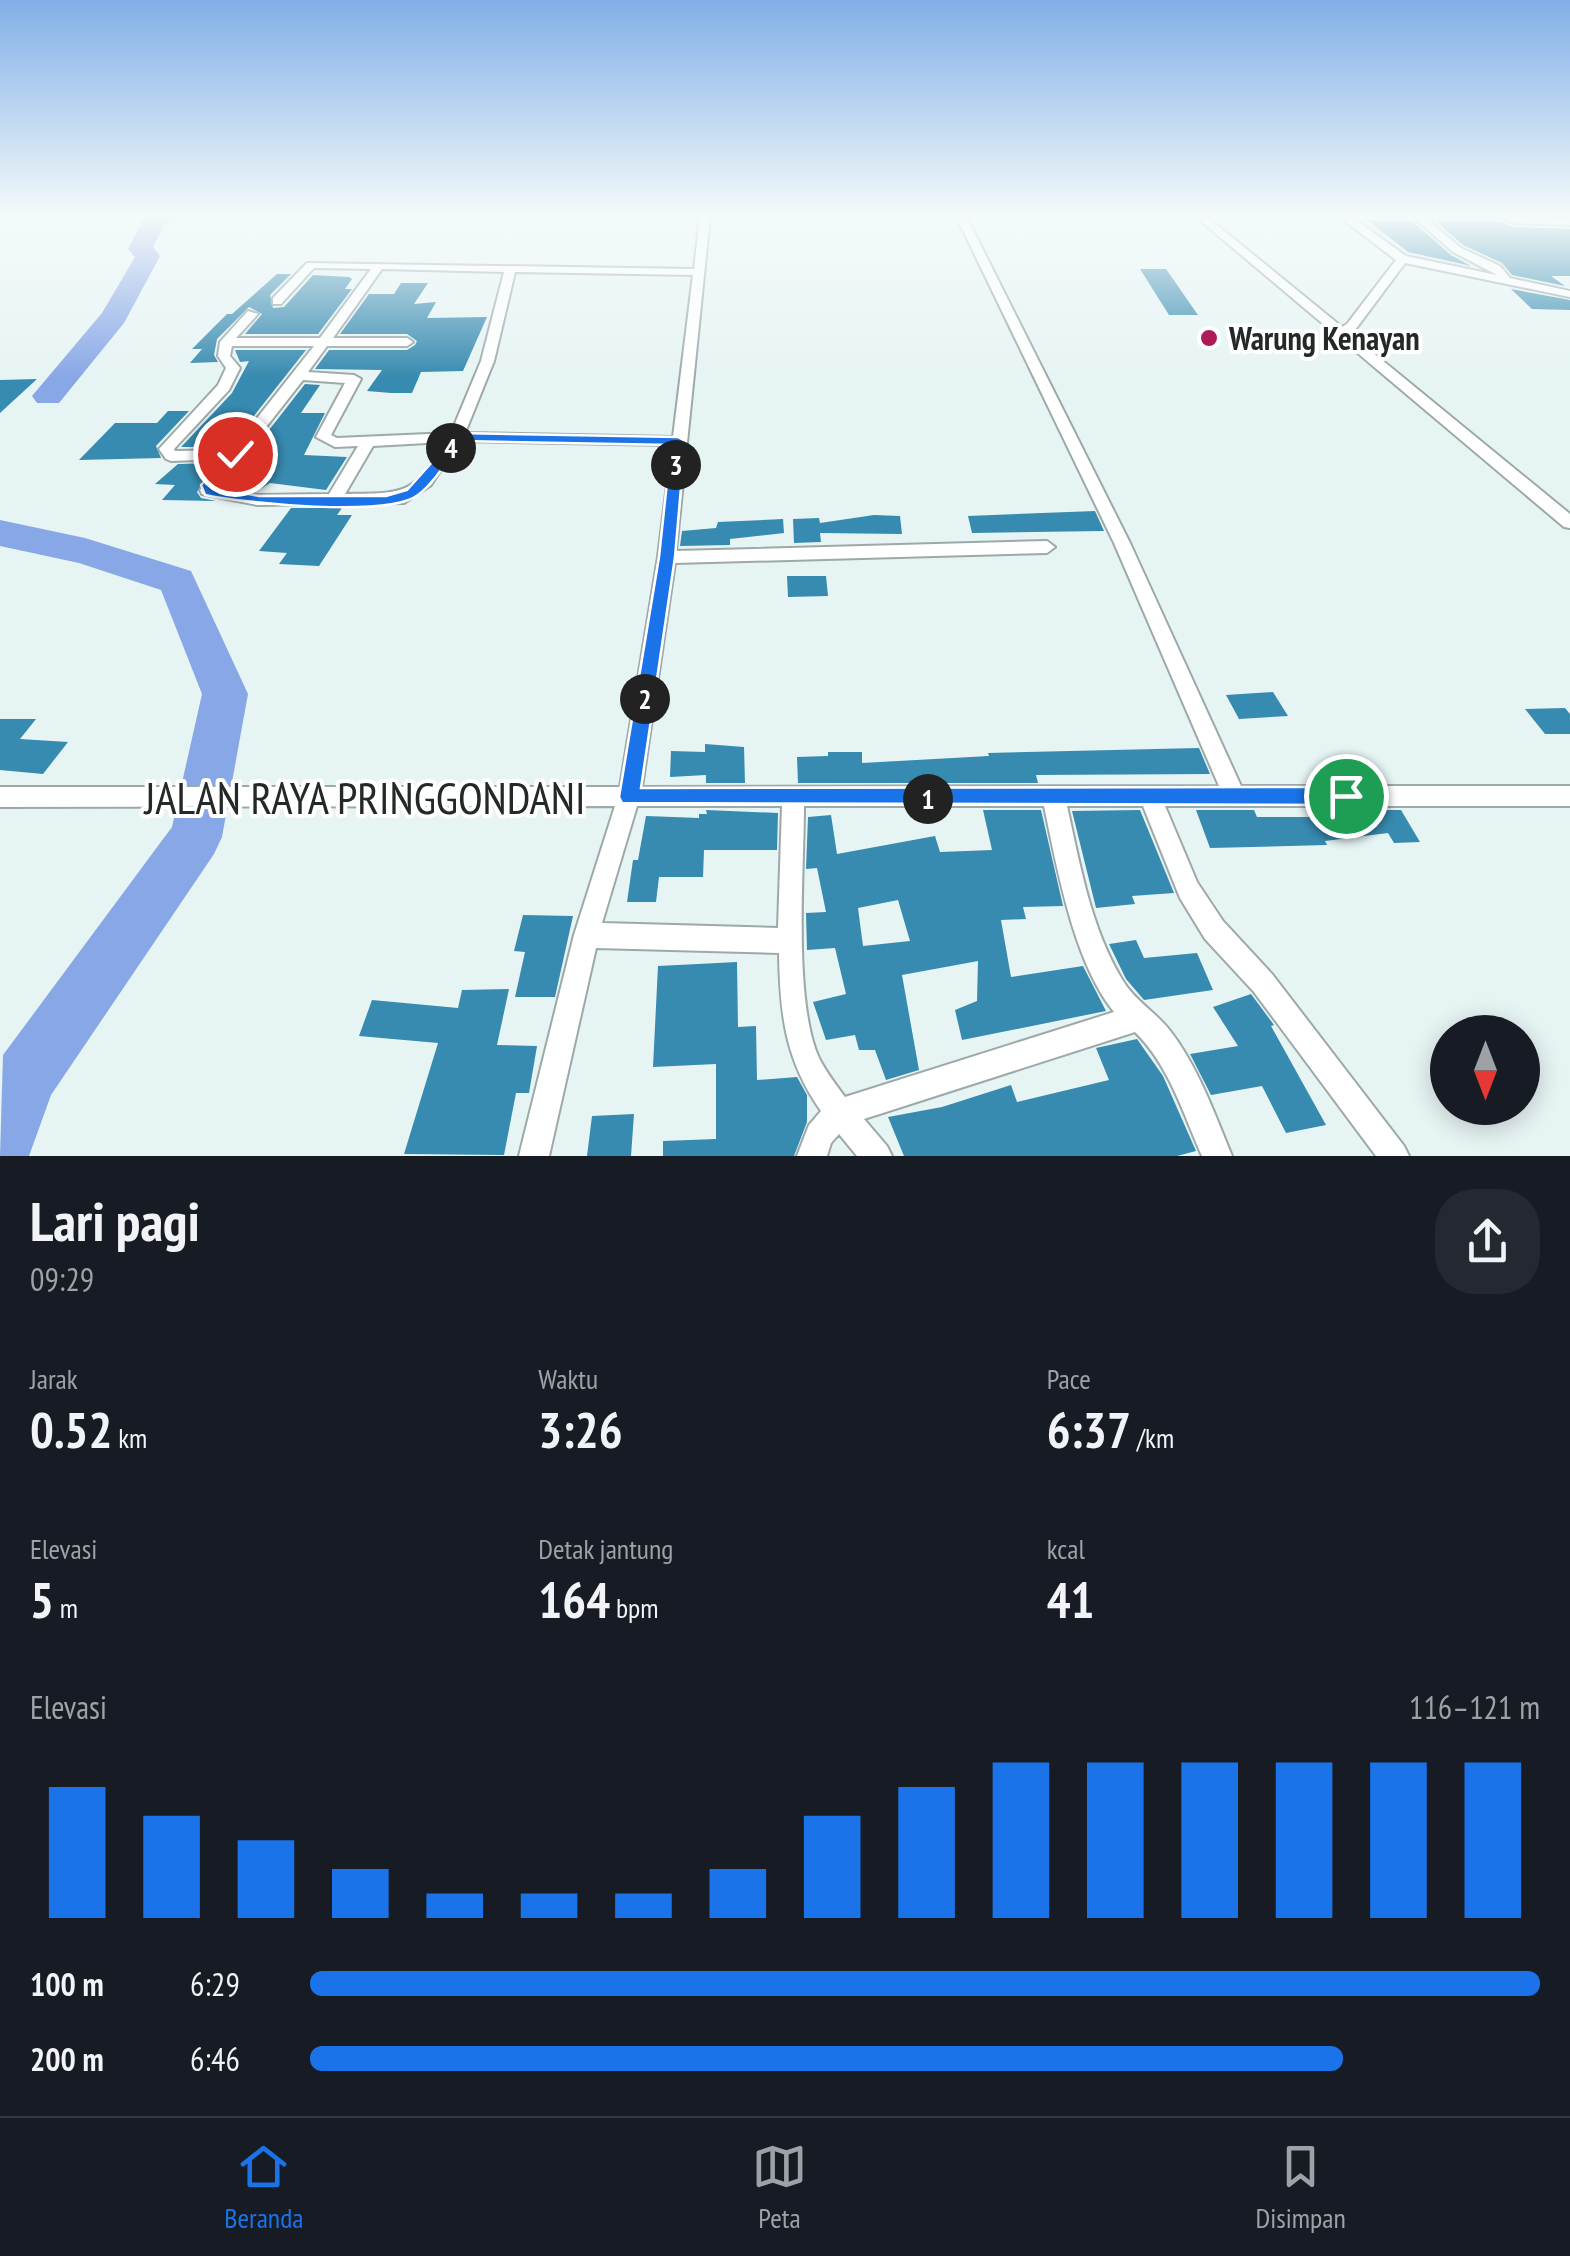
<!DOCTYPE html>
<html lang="id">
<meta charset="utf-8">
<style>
body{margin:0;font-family:"PT Sans Narrow",sans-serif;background:#242831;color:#f1f3f6;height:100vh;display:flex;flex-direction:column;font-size:38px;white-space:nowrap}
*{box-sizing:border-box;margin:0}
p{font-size:32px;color:#9ea1a6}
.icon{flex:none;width:55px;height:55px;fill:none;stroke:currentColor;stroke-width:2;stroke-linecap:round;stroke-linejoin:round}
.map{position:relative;height:1156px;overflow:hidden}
.sheet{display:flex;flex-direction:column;background:#171b24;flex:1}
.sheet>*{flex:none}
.needle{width:65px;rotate:180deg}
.tools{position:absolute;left:1430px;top:1015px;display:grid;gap:20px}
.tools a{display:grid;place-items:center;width:110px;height:110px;border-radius:50%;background:#171b24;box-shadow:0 5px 25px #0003;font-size:50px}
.pin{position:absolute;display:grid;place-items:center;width:85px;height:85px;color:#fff;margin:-42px;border:5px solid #fff;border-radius:50%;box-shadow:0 2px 10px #0007}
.km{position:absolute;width:50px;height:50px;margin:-25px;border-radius:50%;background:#222;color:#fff;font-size:28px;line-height:50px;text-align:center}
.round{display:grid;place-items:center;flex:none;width:105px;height:105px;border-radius:40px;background:#242831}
.overview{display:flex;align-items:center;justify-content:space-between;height:170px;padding:0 30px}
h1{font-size:55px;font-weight:800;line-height:75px}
.metrics{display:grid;grid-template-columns:repeat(3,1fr);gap:15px;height:170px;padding:10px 30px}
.metrics div{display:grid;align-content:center}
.metrics b{font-size:50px;font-weight:800}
.metrics small{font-size:28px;font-weight:400}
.metrics p{font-size:28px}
.chart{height:280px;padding:20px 30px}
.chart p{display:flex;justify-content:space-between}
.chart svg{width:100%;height:180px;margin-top:10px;stroke:#1a73e8;stroke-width:6}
ul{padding:0 30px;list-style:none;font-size:32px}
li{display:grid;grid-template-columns:160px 120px 1fr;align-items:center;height:75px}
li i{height:25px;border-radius:12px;background:#1a73e8}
.tab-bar{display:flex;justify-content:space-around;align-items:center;height:140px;border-top:2px solid #363941;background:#171b24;font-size:28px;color:#9ea1a6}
.tab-bar a{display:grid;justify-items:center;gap:5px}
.tab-bar .active{color:#1a73e8}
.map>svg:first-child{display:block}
</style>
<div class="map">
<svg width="1570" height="1156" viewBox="0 0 1570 1156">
<rect width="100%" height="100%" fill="#e7f4f4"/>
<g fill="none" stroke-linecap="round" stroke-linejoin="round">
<path fill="#88a7e6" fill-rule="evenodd" d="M145,216H179L164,225L153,247L160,256L124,323L59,403H37L32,396L102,313L135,257L128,249Z
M0,520L85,538L191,571L248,694L222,837L214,854L51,1095L29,1156H0L3,1055L172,827L202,694L161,590L79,563L0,546Z"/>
</g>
<path fill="#378ab0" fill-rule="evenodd" d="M1367,220L1412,221L1451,255L1471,266L1408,252Z
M1435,221H1497L1514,227L1570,229V276H1551L1565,286L1512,275L1502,263L1463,245Z
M1140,269H1166L1198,315H1169Z
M277,274H291L270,295L273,308L284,307L313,275L349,277L352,279L345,289H352L318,334H245L262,314L249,307L217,339L214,355L218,362L190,363L202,349H192L227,314H232Z
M401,283H428L414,304L436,302L427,318L487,317L463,371L421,372L412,393H391L367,391L382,370L315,369L329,350H407L415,345L417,341L407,334H340L369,294H394Z
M1511,289L1570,300V310L1532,309Z
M235,350H306L253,417H233L227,423H214L193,447H181L232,393L249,361L240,362Z
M37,379L0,413V380Z
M305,384L320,385L301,413H325L304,455L347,457L326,490L270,483L257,491L226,485Z
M168,411H189L156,446L161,458L79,460L115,423H157Z
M217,463L197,492L201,498L216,501L162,500L175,485L155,484L178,464Z
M291,508H342L337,515H352L319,566L279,564L287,553L259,551Z
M1095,511L1104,531L972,533L968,516Z
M874,515L900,516L902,534L820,533L821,542L794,543L793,519L819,518L820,523Z
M783,519L784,533L730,539V545L680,546L682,531L716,528L718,522Z
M787,576H826L828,596L788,597Z
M1273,692L1288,716L1239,719L1226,695Z
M1565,708L1570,714V734H1545L1525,709Z
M0,719H36L20,739L68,742L43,774L0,770Z
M705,744L744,747L745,783H706V775L670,777L671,751L705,752Z
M1199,748L1210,774L1036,775L1038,783H798L797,757L828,756V752H862V763L989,756L988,753Z
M706,810L778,813L777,850H704L703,877H659L656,902H627L633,860H638L646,816L699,818V814H707Z
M983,810H1041L1063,906L1023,907L1026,919L1001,920L1011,977L1083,966L1106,1011L962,1040L955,1010L977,1001L978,961L902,975L919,1070L886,1080L875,1050H859L855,1035L826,1040L813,1002L846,994L835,948L807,950L806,913L826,912L817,868L806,869L808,817L831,815L837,854L935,836L940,852L992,850ZM898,900L910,941L863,946L858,908Z
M1140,810L1174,893L1132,896L1135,904L1096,908L1072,811Z
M1196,810H1254L1257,817H1329L1326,813L1353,810H1401L1420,842L1394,843L1388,833L1325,841L1327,845L1210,848Z
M523,915L573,916L555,997H515L525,952L514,951Z
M1136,940L1144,958L1197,953L1213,990L1144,1000L1126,979L1109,944Z
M737,962L738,1027L756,1026L757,1080L797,1077L807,1095V1122L794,1156H663V1141L716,1139V1064L653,1067L658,966Z
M509,989L497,1045L537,1046L529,1093H516L504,1155L404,1154L438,1043L359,1036L372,1000L458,1008L462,990Z
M1251,994L1274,1025L1271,1026L1326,1125L1286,1133L1262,1086L1211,1095L1190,1054L1238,1046L1213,1007Z
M1137,1039L1163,1076L1196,1151L1177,1156H904L888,1117L942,1107L1011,1085L1017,1102L1109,1080L1096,1048Z
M634,1114L631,1156H587L592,1116Z"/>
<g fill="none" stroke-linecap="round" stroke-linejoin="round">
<g stroke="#9da9a9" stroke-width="4">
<path id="minor" d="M700,216H710L676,551L1047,541L1055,547L1047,553L675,563L642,787L1219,786L1114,543L956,216H966L1130,543L1241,786H1570V806H1165L1197,882L1223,921L1272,974L1404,1146L1409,1156H1376L1254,992L1205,939L1180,898L1143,806H1067C1080,865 1091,929 1123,981C1135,1001 1157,1013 1171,1032C1198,1067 1215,1115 1232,1156H1202C1183,1113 1169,1065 1135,1032L864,1119L887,1146L892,1156H857L839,1134L831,1143L827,1156H797L809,1125L821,1111C785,1060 780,1014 779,953L596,948L549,1156H519L574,935L615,806L0,807V787H620L658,557L672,445L460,441L431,485L404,503L257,505L202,494L200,490L225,459L171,461L166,459L159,449L218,385L226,368L218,356L220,342L248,311L258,314L236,338H320L371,269L314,268L281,304H273V298L307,263L694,269ZM382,269L504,272L481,361L451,433L337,438L331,435L361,379L354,375L308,372L327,346H407L413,342L407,338H333ZM515,272L693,275L673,437L465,433L494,361ZM232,346H314L232,450L175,451L174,449L229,390L240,368L230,356ZM303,380L345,383L316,437L335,447L358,446L329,494L257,495L219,487ZM445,442C414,496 403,493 345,494L373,446ZM637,806H782L778,928L602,923ZM804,806H1044C1057,868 1074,963 1114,1012L845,1097C836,1085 826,1072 819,1058C793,1001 804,872 804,806Z
M1195,216H1206L1342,327L1347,324L1396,260L1338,216H1350L1406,256L1497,275L1453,252L1412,216H1423L1461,248L1500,266L1510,278L1570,291V297L1405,263L1355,330L1349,333L1570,514V528L1564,527Z
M1495,216L1570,219V225L1514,223Z"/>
</g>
<use href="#minor" fill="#fff" fill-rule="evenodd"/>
</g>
<linearGradient id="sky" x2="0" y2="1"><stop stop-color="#81afe7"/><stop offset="0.57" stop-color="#f4fafa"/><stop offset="1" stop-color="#f4fafa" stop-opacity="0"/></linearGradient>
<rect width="1570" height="378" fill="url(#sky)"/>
<path fill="#1a73e8" stroke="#fff" stroke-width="2.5" d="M458,433L678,437L685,441L675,557L641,788L1346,787L1356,796L1346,805L622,803L619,797L659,557L671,445L462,441C449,458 435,482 418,495C389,518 242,503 205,495L201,485L235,450L242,454L216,488L259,496H386L407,490Z"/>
<circle fill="#ab1c58" stroke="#fff" stroke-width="4" cx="1209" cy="338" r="10"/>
<g text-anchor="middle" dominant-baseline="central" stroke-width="8" stroke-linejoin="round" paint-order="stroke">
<g font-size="32" font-weight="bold" fill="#232828" stroke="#fff" text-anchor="start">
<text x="1229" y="338">Warung Kenayan</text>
</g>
<g font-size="45" fill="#232828" stroke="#fff">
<text x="365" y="797">JALAN RAYA PRINGGONDANI</text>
</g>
</g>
</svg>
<div class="tools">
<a><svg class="needle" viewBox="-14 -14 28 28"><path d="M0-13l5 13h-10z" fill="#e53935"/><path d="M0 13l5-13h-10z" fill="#9ea1a6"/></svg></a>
</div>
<div class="pin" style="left:1346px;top:796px;background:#1e9e55"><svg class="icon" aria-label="arrive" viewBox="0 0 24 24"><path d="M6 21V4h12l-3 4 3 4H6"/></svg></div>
<div class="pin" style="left:235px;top:454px;background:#d93025"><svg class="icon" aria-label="check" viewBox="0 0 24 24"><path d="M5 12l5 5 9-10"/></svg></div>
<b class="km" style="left:928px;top:799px">1</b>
<b class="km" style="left:645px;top:699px">2</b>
<b class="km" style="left:676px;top:465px">3</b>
<b class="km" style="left:451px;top:448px">4</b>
</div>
<section class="sheet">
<div class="overview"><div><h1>Lari pagi</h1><p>09:29</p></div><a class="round"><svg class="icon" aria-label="share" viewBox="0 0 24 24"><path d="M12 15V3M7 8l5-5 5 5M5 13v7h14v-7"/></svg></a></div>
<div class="metrics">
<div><p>Jarak</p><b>0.52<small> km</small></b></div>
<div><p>Waktu</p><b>3:26</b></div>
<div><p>Pace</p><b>6:37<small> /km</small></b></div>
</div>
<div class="metrics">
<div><p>Elevasi</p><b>5<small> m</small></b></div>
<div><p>Detak jantung</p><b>164<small> bpm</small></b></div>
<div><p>kcal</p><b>41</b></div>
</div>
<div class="chart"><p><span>Elevasi</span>116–121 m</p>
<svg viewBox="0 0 160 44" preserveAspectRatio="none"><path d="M5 44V12M15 44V19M25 44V25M35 44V32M45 44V38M55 44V38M65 44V38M75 44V32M85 44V19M95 44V12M105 44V6M115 44V6M125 44V6M135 44V6M145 44V6M155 44V6"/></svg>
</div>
<ul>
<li><b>100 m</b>6:29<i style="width:100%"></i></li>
<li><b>200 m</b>6:46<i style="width:84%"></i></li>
</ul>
</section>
<nav class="tab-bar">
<a class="active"><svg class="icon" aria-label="home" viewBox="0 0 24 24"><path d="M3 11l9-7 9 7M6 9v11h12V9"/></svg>Beranda</a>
<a><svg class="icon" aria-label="map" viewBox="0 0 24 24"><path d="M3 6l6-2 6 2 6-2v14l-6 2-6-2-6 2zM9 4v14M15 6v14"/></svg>Peta</a>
<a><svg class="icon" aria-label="saved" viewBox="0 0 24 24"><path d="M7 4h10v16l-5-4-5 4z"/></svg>Disimpan</a>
</nav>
